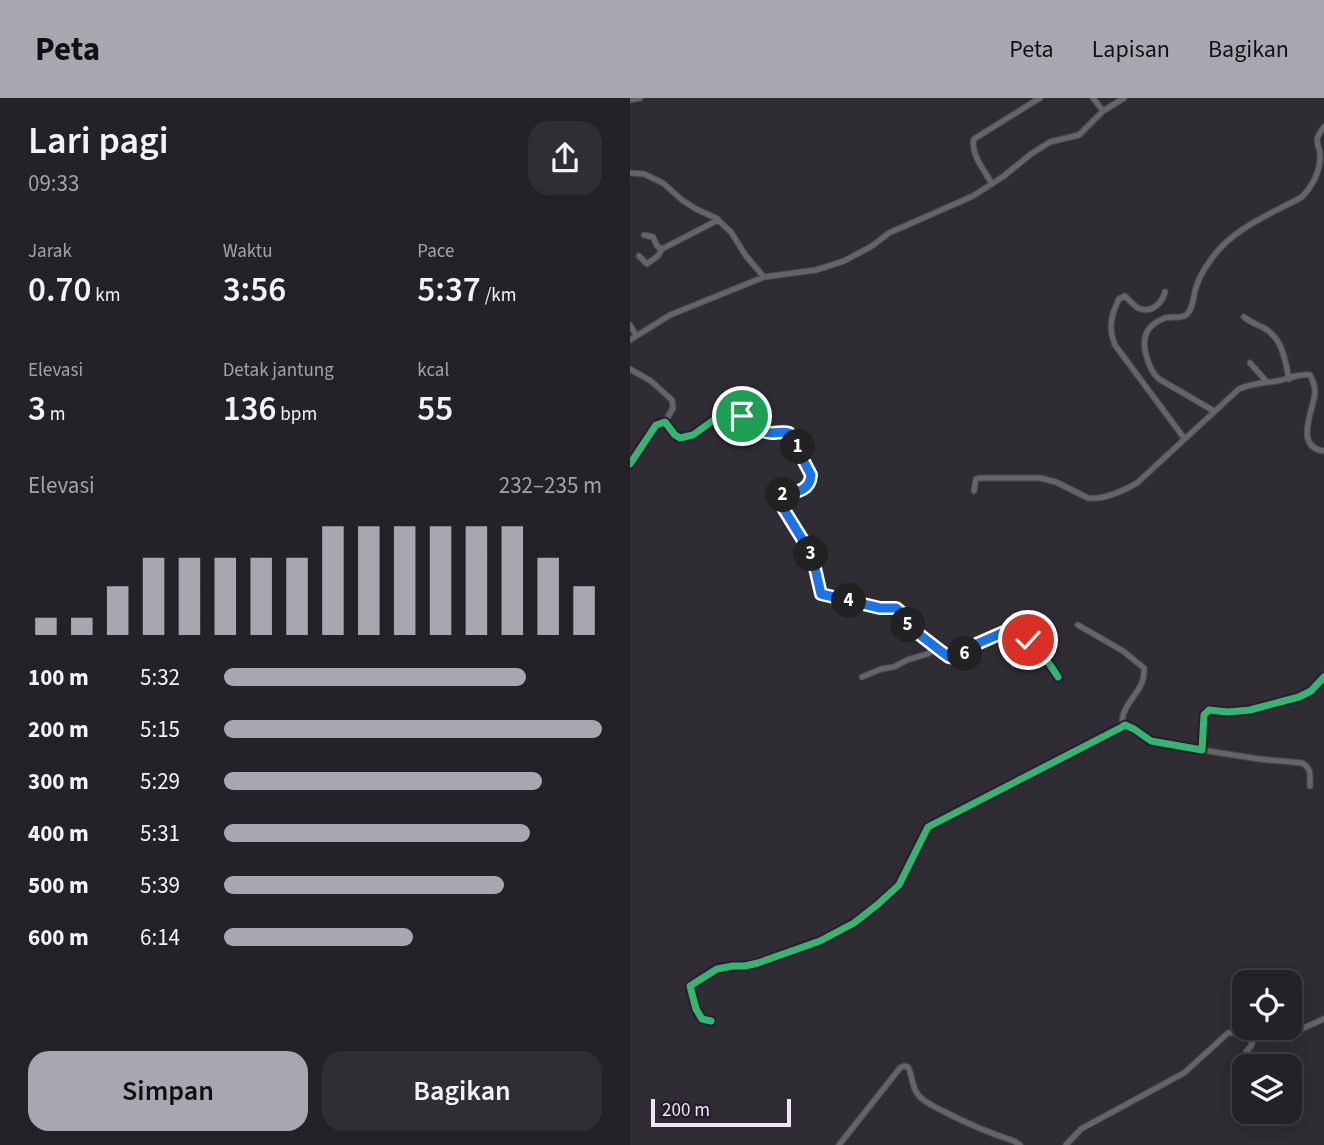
<!DOCTYPE html>
<html lang="id">
<meta charset="utf-8">
<style>
body{margin:0;font-family:"Source Sans 3",sans-serif;background:#302e33;color:#f1f3f6;height:100vh;display:flex;flex-direction:column;font-size:26px;white-space:nowrap}
*{box-sizing:border-box;margin:0}
p{font-size:23px;color:#a3a3a7}
.icon{flex:none;width:38px;height:38px;fill:none;stroke:currentColor;stroke-width:2;stroke-linecap:round;stroke-linejoin:round}
.map{position:relative;flex:1;overflow:hidden}
.sheet{display:flex;flex-direction:column;background:#242127;width:630px}
.sheet>*{flex:none}
.controls{position:absolute;left:602px;top:872px;display:grid;gap:14px}
.controls a{display:grid;place-items:center;width:70px;height:70px;border-radius:14px;background:#242127;box-shadow:0 4px 18px #0003,0 0 0 2px #413e44;font-size:35px}
.scale{position:absolute;left:21px;bottom:18px;width:140px;box-sizing:border-box;padding-left:7px;border:4px solid #ece7f2;border-top:0;font-size:19px;line-height:24px;white-space:nowrap;color:#ece7f2;-webkit-text-stroke:5px #251e2e;paint-order:stroke}
.pin{position:absolute;display:grid;place-items:center;width:60px;height:60px;color:#fff;margin:-30px;border:4px solid #fff;border-radius:50%;box-shadow:0 2px 7px #0007}
.km{position:absolute;width:35px;height:35px;margin:-18px;border-radius:50%;background:#222;color:#fff;font-size:19px;line-height:35px;text-align:center}
.round{display:grid;place-items:center;flex:none;width:74px;height:74px;border-radius:21px;background:#302e33}
.head{display:flex;align-items:center;justify-content:space-between;height:119px;padding:0 28px}
h1{font-size:38px;font-weight:600;line-height:52px}
.metrics{display:grid;grid-template-columns:repeat(3,1fr);gap:10px;height:119px;padding:7px 28px}
.metrics div{display:grid;align-content:center}
.metrics b{font-size:35px;font-weight:600}
.metrics small{font-size:19px;font-weight:400}
.metrics p{font-size:19px}
.chart{height:196px;padding:14px 28px}
.chart p{display:flex;justify-content:space-between}
.chart svg{width:100%;height:126px;margin-top:7px;stroke:#aaa6b0;stroke-width:6}
.primary-button{display:flex;gap:14px;margin-top:auto;padding:14px 28px}
.primary-button a{flex:1;height:80px;border-radius:21px;background:#aaa6b0;color:#111;font-size:28px;font-weight:600;line-height:80px;text-align:center}
.primary-button a+a{background:#302e33;color:#f1f3f6}
ul{padding:0 28px;list-style:none;font-size:23px}
li{display:grid;grid-template-columns:112px 84px 1fr;align-items:center;height:52px}
li i{height:18px;border-radius:9px;background:#aaa6b0}
header{display:flex;align-items:center;gap:42px;box-sizing:border-box;height:98px;padding:0 35px;background:#aaa6b0;color:#111}
header strong{font-size:33px}
nav{display:flex;gap:38px;margin-inline-start:auto;font-size:24px}
main{display:flex;flex:1;min-height:0}
.map>svg:first-child{display:block}
</style>
<header>
<strong>Peta</strong>
<nav><a>Peta</a><a>Lapisan</a><a>Bagikan</a></nav>
</header>
<main>
<section class="sheet">
<div class="head"><div><h1>Lari pagi</h1><p>09:33</p></div><a class="round"><svg class="icon" aria-label="share" viewBox="0 0 24 24"><path d="M12 15V3M7 8l5-5 5 5M5 13v7h14v-7"/></svg></a></div>
<div class="metrics">
<div><p>Jarak</p><b>0.70<small> km</small></b></div>
<div><p>Waktu</p><b>3:56</b></div>
<div><p>Pace</p><b>5:37<small> /km</small></b></div>
</div>
<div class="metrics">
<div><p>Elevasi</p><b>3<small> m</small></b></div>
<div><p>Detak jantung</p><b>136<small> bpm</small></b></div>
<div><p>kcal</p><b>55</b></div>
</div>
<div class="chart"><p><span>Elevasi</span>232–235 m</p>
<svg viewBox="0 0 160 44" preserveAspectRatio="none"><path d="M5 44V38M15 44V38M25 44V27M35 44V17M45 44V17M55 44V17M65 44V17M75 44V17M85 44V6M95 44V6M105 44V6M115 44V6M125 44V6M135 44V6M145 44V17M155 44V27"/></svg>
</div>
<ul>
<li><b>100 m</b>5:32<i style="width:80%"></i></li>
<li><b>200 m</b>5:15<i style="width:100%"></i></li>
<li><b>300 m</b>5:29<i style="width:84%"></i></li>
<li><b>400 m</b>5:31<i style="width:81%"></i></li>
<li><b>500 m</b>5:39<i style="width:74%"></i></li>
<li><b>600 m</b>6:14<i style="width:50%"></i></li>
</ul>
<div class="primary-button"><a>Simpan</a><a>Bagikan</a></div>
</section>
<div class="map">
<svg width="694" height="1047" viewBox="0 0 694 1047">
<rect width="100%" height="100%" fill="#302c34"/>
<g fill="none" stroke-linecap="round" stroke-linejoin="round">
<g stroke="#4b484f" stroke-width="7">
<path id="street" d="M463,0L473,13
M0,2L10,0
M0,75L14,76L33,85L52,102L66,111L88,121
M362,86C355,73 340,56 344,41L410,0
M14,137L23,139L27,148L32,151L88,122L101,134L116,158L134,179
M9,158L17,166L28,158L32,151
M535,194C532,205 522,216 508,210C503,207 499,202 495,198L489,201C481,217 478,230 485,247L554,340
M614,219C621,225 627,226 634,230C653,241 655,262 659,281
M0,227L6,237
M0,242L40,217L134,179L186,172L214,163L242,148L259,135L343,98L374,78L401,56L420,44L449,37L473,13L494,0
M620,265L637,284
M0,271L21,283L42,302L43,310L35,324
M584,313L529,281C523,276 521,271 518,263C511,244 513,228 535,220C541,218 551,221 556,217C564,211 563,195 567,187C569,179 575,170 580,163C601,131 639,117 672,99C681,90 689,76 690,62C692,46 680,46 694,29
M0,366L26,327L35,324L45,337L50,340L63,337L85,321L108,318C116,321 120,329 128,332C139,336 149,333 159,335L171,355L181,379L175,391L152,397L150,400L153,410L182,457L192,496L250,510H266L272,515L277,527L312,554L319,559L328,561C334,557 339,550 345,547C354,541 366,535 376,534C398,532 418,563 428,579
M344,393L346,381L349,380H410L426,384L458,400C474,402 493,393 507,385L609,291C622,285 634,285 647,283C659,281 669,275 680,277C683,283 685,287 685,294C684,311 663,349 694,353
M448,527L493,553L514,570C516,590 499,599 493,617C493,618 492,627 492,629
M232,579L251,571L264,569L277,562L297,556L307,550
M572,652L629,661L672,665C682,670 680,679 680,688
M640,884L643,881
M81,923L72,921L66,911L60,888L87,871L103,868H115L128,865L190,843L224,825L247,807L269,787L298,729L492,629L495,627L504,631L521,643L572,652L574,617L579,612L598,614L620,612L669,599L681,593L694,579
M619,968L616,954L621,948L628,929
M209,1047L270,970L274,968L278,969C283,978 281,990 290,999C296,1005 305,1009 313,1013C336,1025 359,1035 384,1043L390,1047
M436,1047L451,1031L554,975L598,935C611,933 625,939 639,939C658,939 677,928 694,921"/>
</g>
<use href="#street" stroke="#66636a" stroke-width="5"/>
<g stroke="#251e2e" stroke-width="11">
<path id="cycleway" d="M0,366L26,327L35,324L45,337L50,340L63,337L85,321L108,318C116,321 120,329 128,332C139,336 149,333 159,335L171,355L181,379L175,391L152,397L150,400L153,410L182,457L192,496L250,510H266L272,515L277,527L312,554L319,559L328,561C334,557 339,550 345,547C354,541 366,535 376,534C398,532 418,563 428,579
M81,923L72,921L66,911L60,888L87,871L103,868H115L128,865L190,843L224,825L247,807L269,787L298,729L492,629L495,627L504,631L521,643L572,652L574,617L579,612L598,614L620,612L669,599L681,593L694,579"/>
</g>
<use href="#cycleway" stroke="#33b770" stroke-width="7"/>
</g>
<g fill="none" stroke-linecap="round" stroke-linejoin="round">
<g stroke="#fff" stroke-width="14">
<path id="route" d="M112,318C121,327 128,334 142,335C148,335 153,333 159,335L181,377C180,393 166,394 152,397L150,403L153,410L182,457L191,496L250,510H266L272,515L277,527L312,554L319,559L328,561L342,548L374,534H383L398,542"/>
</g>
<use href="#route" stroke="#1a73e8" stroke-width="9"/>
</g>
</svg>
<div class="controls">
<a><svg class="icon" aria-label="locate" viewBox="0 0 24 24"><circle cx="12" cy="12" r="6"/><path d="M12 2v4M12 18v4M2 12h4M18 12h4"/></svg></a>
<a><svg class="icon" aria-label="layers" viewBox="0 0 24 24"><path d="M12 4l9 5-9 5-9-5zM3 14l9 5 9-5"/></svg></a>
</div>
<div class="scale">200 m</div>
<div class="pin" style="left:112px;top:318px;background:#1e9e55"><svg class="icon" aria-label="arrive" viewBox="0 0 24 24"><path d="M6 21V4h12l-3 4 3 4H6"/></svg></div>
<div class="pin" style="left:398px;top:542px;background:#d93025"><svg class="icon" aria-label="check" viewBox="0 0 24 24"><path d="M5 12l5 5 9-10"/></svg></div>
<b class="km" style="left:168px;top:349px">1</b>
<b class="km" style="left:153px;top:397px">2</b>
<b class="km" style="left:181px;top:456px">3</b>
<b class="km" style="left:219px;top:503px">4</b>
<b class="km" style="left:278px;top:527px">5</b>
<b class="km" style="left:335px;top:556px">6</b>
</div>
</main>
